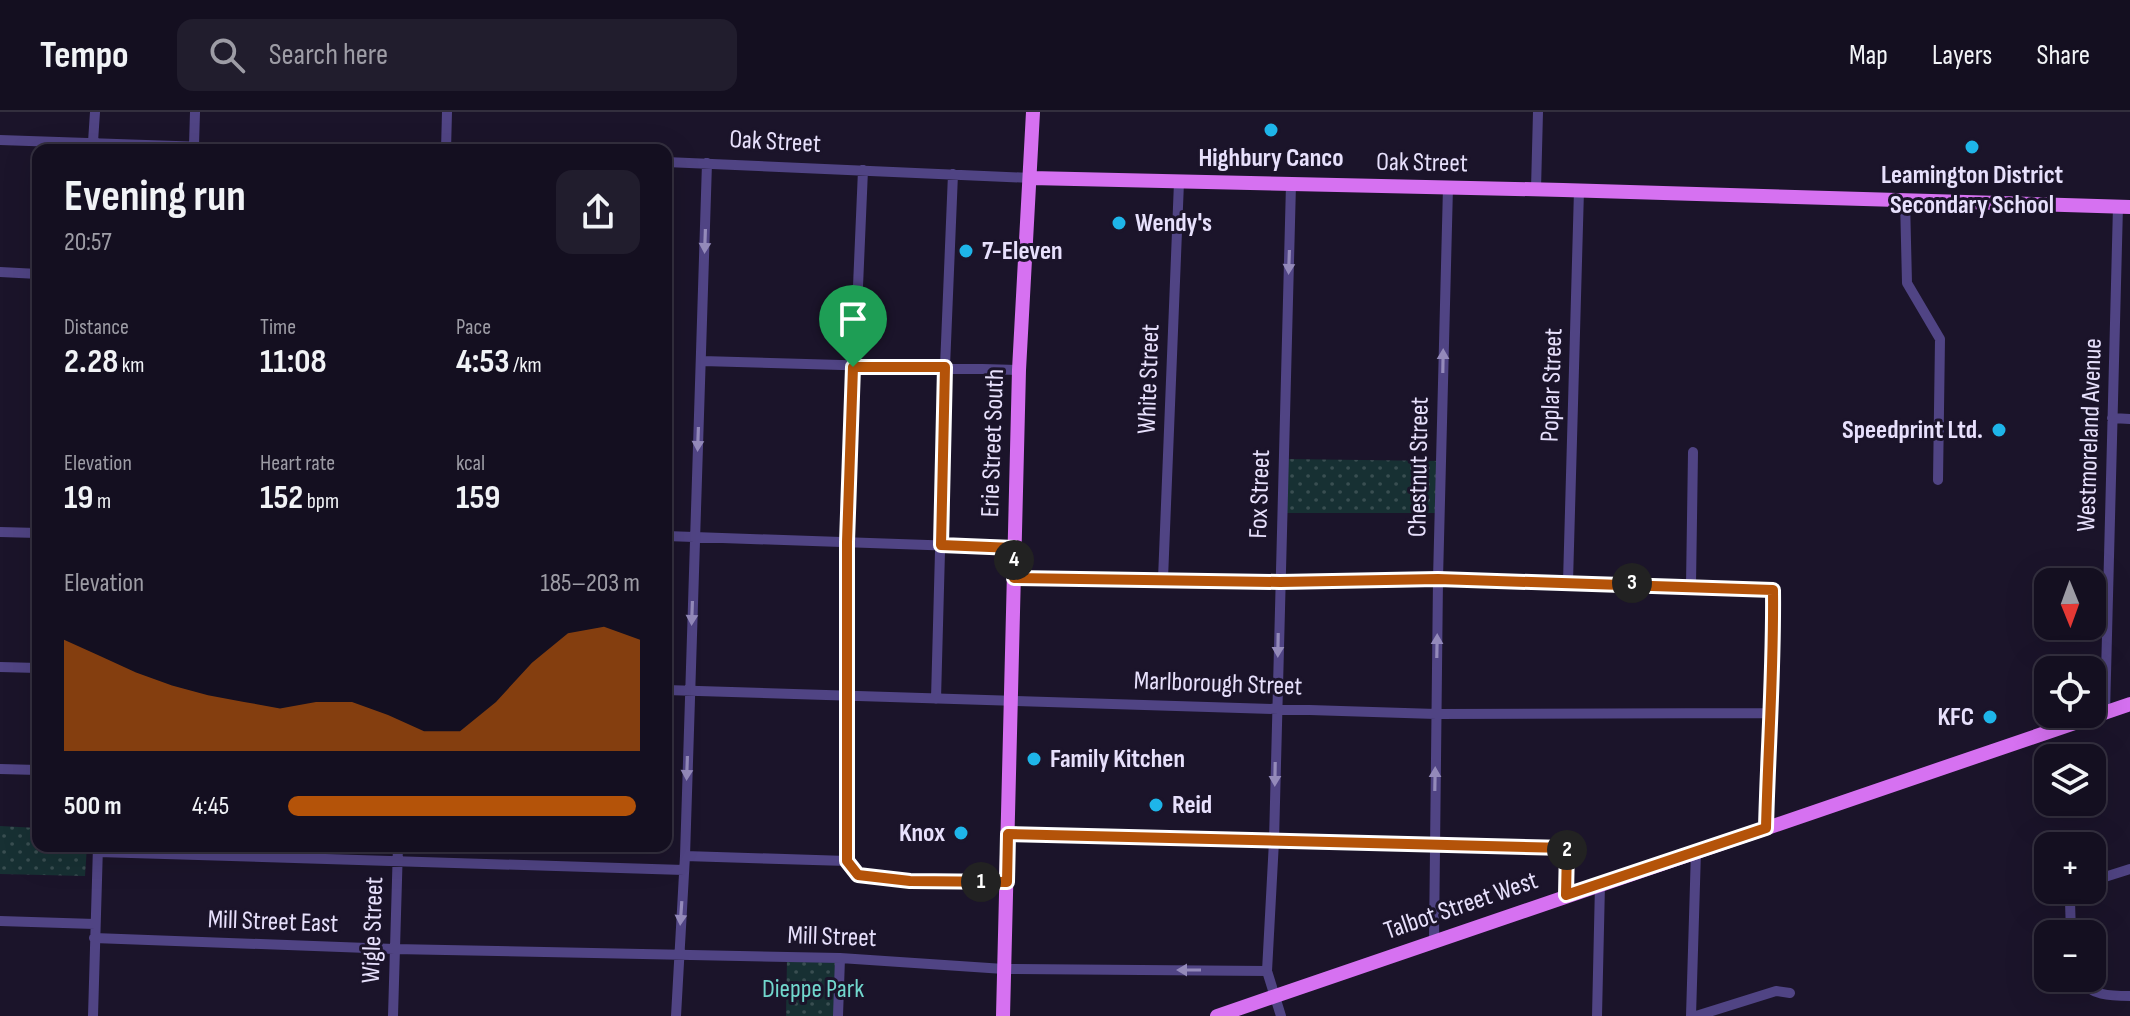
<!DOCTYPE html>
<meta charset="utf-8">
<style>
body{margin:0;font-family:"Sofia Sans Condensed",sans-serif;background:#211d2d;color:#f1f3f6;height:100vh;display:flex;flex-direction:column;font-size:30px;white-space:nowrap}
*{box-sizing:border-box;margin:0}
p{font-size:26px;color:#9d9ca5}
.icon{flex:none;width:44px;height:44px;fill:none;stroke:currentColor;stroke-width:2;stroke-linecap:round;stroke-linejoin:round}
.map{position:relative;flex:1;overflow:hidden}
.sheet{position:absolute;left:32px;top:32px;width:640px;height:708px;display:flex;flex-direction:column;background:#140f20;border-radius:16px;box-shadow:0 8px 32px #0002,0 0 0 2px #332f3e}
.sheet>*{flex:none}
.needle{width:52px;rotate:179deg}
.buttons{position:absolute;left:2034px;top:456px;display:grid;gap:16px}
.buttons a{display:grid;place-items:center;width:72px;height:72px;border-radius:16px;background:#140f20;box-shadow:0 8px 32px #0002,0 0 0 2px #332f3e;font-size:40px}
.pin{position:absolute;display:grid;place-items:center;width:68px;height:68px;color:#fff;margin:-82px -34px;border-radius:50% 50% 50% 0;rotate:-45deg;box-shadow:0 0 8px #0007}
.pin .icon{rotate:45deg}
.km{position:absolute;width:40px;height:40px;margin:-20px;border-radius:50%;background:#222;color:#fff;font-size:22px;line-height:40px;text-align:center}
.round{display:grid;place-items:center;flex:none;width:84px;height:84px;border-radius:16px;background:#211d2d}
.headline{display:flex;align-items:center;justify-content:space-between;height:136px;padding:0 32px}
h1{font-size:44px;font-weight:700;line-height:60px}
.figures{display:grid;grid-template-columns:repeat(3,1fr);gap:12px;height:136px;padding:8px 32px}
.figures div{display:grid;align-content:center}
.figures b{font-size:34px;font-weight:700}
.figures small{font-size:22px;font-weight:400}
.figures p{font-size:22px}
.chart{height:224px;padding:16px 32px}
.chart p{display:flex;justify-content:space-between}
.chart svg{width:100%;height:144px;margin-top:8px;fill:#b45309;opacity:.7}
ul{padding:0 32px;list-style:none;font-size:26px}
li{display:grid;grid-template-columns:128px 96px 1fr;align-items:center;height:60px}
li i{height:20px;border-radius:10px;background:#b45309}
header{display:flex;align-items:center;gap:48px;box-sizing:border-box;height:112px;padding:0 40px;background:#140f20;border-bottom:2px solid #332f3e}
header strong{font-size:38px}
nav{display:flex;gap:44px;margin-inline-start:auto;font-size:28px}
.search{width:560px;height:72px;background:#211d2d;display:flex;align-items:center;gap:20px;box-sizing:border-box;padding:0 28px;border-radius:16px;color:#9d9ca5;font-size:30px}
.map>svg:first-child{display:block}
</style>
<header>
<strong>Tempo</strong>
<div class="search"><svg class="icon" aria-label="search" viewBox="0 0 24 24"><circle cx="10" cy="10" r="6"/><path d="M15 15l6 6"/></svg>Search here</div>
<nav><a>Map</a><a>Layers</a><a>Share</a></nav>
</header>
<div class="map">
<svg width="2130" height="904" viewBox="0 0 2130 904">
<defs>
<pattern id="grass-dots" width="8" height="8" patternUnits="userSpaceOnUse" patternTransform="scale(2)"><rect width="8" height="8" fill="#173033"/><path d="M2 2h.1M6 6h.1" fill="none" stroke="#394e51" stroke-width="1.8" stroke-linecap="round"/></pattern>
</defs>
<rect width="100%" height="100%" fill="#1b142a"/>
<path fill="url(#grass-dots)" d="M1283,347L1441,349L1440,401H1282Z
M0,714L38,716V734H87L85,764L0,762Z
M787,846H840L838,904H786Z"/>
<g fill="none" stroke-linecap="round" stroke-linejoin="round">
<path stroke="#504484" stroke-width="10" d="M0,28L293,38
M93,30L95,0
M194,33L195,0
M446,38L447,0
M666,50L1031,66
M863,58L847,430V749L858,763L874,766L1007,770
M1536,77L1538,0
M1905,88L1907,171L1940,227L1938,368
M0,160L38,162
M702,249L1019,258
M2112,306L2130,307
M0,420L38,421
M666,424L1014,436
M1014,466L1280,470L1438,467L1691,473L1773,478C1774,557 1768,636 1766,716
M1163,467L1179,70
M1568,470L1579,78
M1691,473L1693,340
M0,555L38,556
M666,578L1436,602L1769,601
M936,587L945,255L953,62
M2105,601L2118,94
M0,657L38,658
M1008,722L1567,736L1566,783
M98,740L684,758
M685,744L847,749
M2092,769L2130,757
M0,809L95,812
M2071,822L2070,789L2074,778
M94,826L394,837L840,846L1004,857L1267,859
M1434,828L1438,467L1448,75
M2079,866C2090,884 2111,884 2130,884
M93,904L98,734
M393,904L398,734
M676,904L685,744L707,51
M838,904L840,846
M1281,904L1267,859L1274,729L1291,72
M1597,904L1600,772
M1691,904L1696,739
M1696,904L1776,879L1790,881"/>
<path stroke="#d671f1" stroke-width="14" d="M1031,66L1563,78L2130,95
M1003,904L1019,258L1033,0
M1217,904L2130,592"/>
</g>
<defs><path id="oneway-solid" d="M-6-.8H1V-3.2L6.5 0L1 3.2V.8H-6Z" transform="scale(2)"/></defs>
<g fill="#948aba">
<use href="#oneway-solid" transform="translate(705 129) rotate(92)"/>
<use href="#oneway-solid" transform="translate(1289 150) rotate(92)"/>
<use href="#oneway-solid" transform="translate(1443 249) rotate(-89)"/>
<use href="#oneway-solid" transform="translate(698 327) rotate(92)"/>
<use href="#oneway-solid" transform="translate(692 501) rotate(92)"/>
<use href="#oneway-solid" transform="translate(1278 533) rotate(91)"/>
<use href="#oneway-solid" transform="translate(1437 534) rotate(-89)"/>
<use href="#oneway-solid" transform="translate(687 656) rotate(92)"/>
<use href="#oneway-solid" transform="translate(1275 662) rotate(91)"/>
<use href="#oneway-solid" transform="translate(1435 667) rotate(-89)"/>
<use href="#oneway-solid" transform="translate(681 801) rotate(94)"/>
<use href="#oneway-solid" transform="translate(1189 858) rotate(-180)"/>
</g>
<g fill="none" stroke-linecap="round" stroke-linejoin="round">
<g stroke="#fff" stroke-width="16">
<path id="route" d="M853,255H945L941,433L1014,436V466L1280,470L1438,467L1773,478C1774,557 1768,636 1766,716L1566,783L1567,736L1008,722L1007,770L910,769L858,763L847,749V430Z"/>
</g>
<use href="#route" stroke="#b45309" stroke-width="10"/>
</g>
<g fill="#1eb5e9" stroke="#1b142a" stroke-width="3">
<circle cx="1271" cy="18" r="8"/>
<circle cx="1972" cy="35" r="8"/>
<circle cx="1119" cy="111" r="8"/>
<circle cx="966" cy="139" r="8"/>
<circle cx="1999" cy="318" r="8"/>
<circle cx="1990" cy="605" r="8"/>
<circle cx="1034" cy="647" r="8"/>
<circle cx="1156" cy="693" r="8"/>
<circle cx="961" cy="721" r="8"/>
</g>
<g text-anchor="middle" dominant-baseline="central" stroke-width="6" stroke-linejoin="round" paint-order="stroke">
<g font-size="26" fill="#e7e0fc" stroke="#1b142a">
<text transform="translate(775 30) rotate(3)">Oak Street</text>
<text transform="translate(1422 51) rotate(1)">Oak Street</text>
<text transform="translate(1149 267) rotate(-88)">White Street</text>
<text transform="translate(1552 273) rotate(-88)">Poplar Street</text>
<text transform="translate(2090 323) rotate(-88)">Westmoreland Avenue</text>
<text transform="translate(993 331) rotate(-88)">Erie Street South</text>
<text transform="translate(1419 355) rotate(-89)">Chestnut Street</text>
<text transform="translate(1260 382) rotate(-88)">Fox Street</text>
<text transform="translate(1218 572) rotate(2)">Marlborough Street</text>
<text transform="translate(1461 794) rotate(-19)">Talbot Street West</text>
<text transform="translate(273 810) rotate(2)">Mill Street East</text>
<text transform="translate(373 818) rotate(-88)">Wigle Street</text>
<text transform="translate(832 825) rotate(2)">Mill Street</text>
</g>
<g font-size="26" font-weight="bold" fill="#e7e0fc" stroke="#1b142a" text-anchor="start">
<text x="1271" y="46" text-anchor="middle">Highbury Canco</text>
<text x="1972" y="63" text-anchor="middle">Leamington District<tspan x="1972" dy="30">Secondary School</tspan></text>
<text x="1135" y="111">Wendy's</text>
<text x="982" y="139">7-Eleven</text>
<text x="1983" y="318" text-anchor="end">Speedprint Ltd.</text>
<text x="1974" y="605" text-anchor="end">KFC</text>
<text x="1050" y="647">Family Kitchen</text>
<text x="1172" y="693">Reid</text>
<text x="945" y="721" text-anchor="end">Knox</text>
</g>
<g font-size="26" fill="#71d7cd" stroke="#1b142a">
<text x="813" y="877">Dieppe Park</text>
</g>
</g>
</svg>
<div class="buttons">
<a><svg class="needle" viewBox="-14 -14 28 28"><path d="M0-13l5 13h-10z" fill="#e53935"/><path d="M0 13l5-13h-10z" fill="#9d9ca5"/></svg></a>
<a><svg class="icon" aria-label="locate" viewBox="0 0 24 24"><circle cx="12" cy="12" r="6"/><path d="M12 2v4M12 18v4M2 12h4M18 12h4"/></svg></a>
<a><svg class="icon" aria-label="layers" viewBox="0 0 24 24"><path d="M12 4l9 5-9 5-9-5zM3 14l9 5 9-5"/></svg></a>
<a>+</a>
<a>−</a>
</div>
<div class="pin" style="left:853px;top:255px;background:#1e9e55"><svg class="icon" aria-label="arrive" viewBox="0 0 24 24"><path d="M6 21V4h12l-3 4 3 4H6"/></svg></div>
<b class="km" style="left:981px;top:770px">1</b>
<b class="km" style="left:1567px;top:738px">2</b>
<b class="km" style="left:1632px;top:471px">3</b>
<b class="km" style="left:1014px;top:448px">4</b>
<section class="sheet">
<div class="headline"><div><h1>Evening run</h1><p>20:57</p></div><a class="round"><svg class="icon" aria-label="share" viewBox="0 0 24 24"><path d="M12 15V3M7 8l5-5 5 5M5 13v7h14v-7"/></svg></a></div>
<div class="figures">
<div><p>Distance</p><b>2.28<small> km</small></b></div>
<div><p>Time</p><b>11:08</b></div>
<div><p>Pace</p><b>4:53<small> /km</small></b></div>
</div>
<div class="figures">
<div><p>Elevation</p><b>19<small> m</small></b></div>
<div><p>Heart rate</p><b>152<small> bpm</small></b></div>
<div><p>kcal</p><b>159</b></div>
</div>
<div class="chart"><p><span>Elevation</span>185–203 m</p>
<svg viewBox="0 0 160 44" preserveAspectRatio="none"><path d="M0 44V10L10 15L20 20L30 24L40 27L50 29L60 31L70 29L80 29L90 33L100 38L110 38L120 29L130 17L140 8L150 6L160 10V44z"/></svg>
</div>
<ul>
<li><b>500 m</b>4:45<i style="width:99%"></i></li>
</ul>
</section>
</div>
